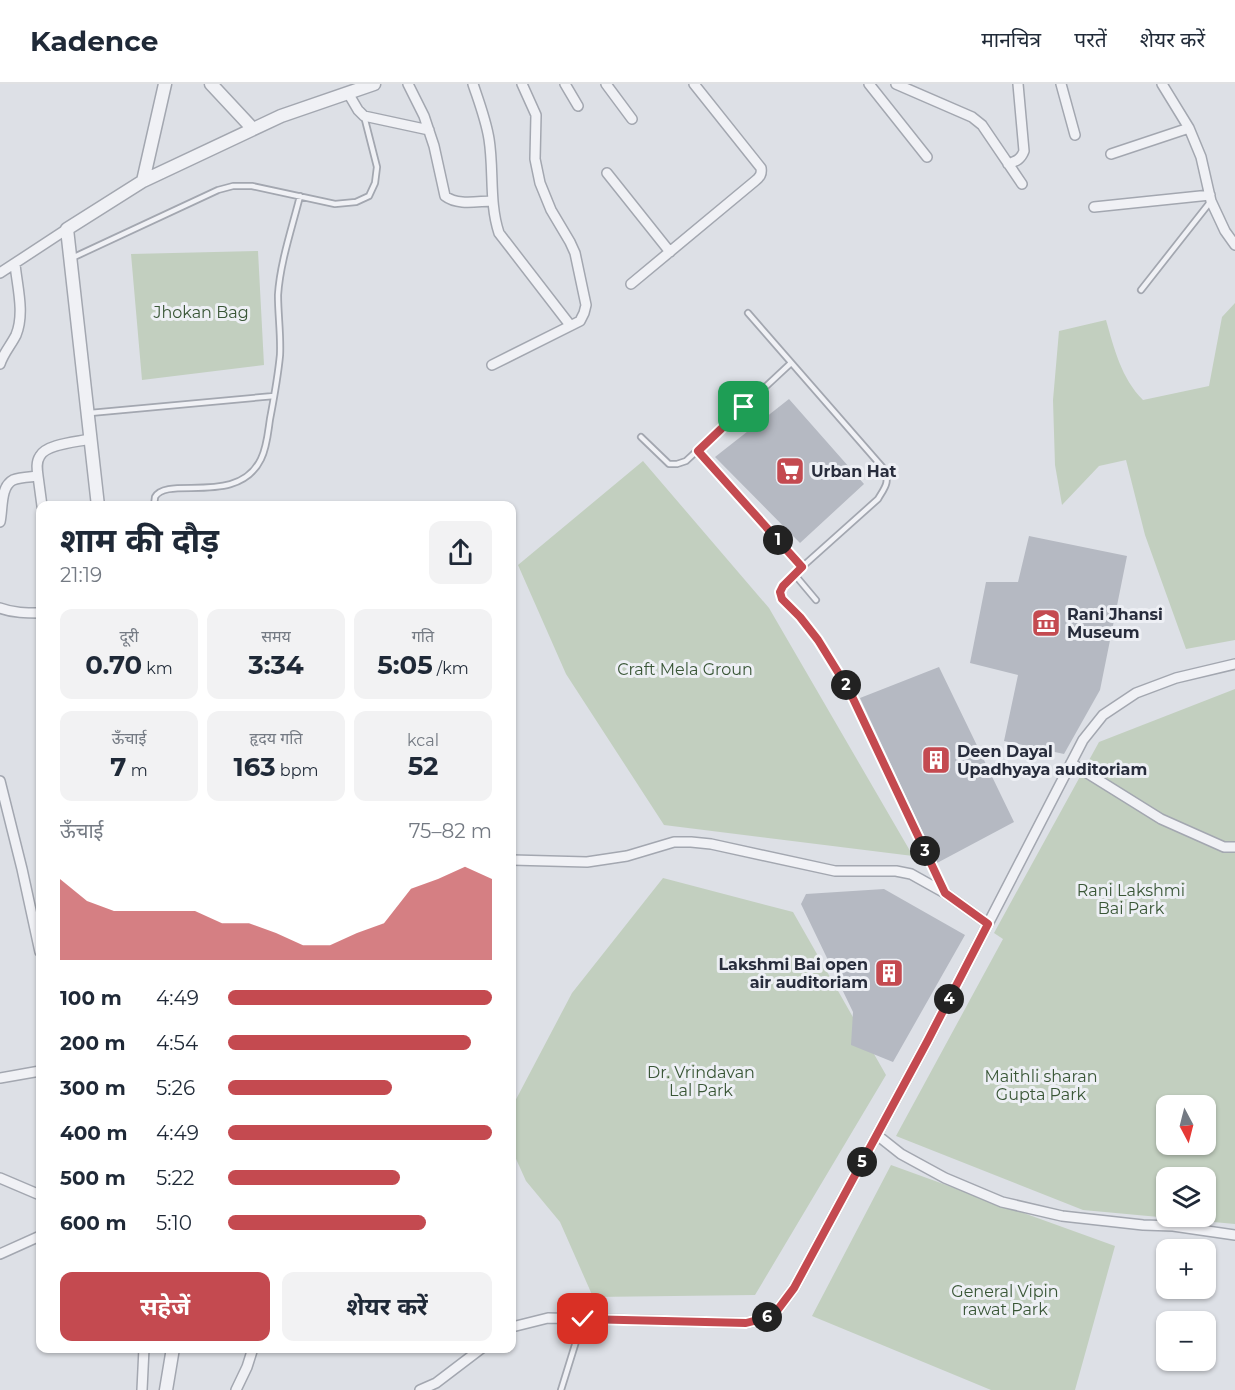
<!DOCTYPE html>
<html lang="hi">
<meta charset="utf-8">
<style>
body{margin:0;font-family:Montserrat,"Noto Sans Devanagari",sans-serif;background:#f2f2f3;color:#1f2937;height:100vh;display:flex;flex-direction:column;font-size:22px;white-space:nowrap}
*{box-sizing:border-box;margin:0}
p{font-size:20px;color:#747a83}
.icon{flex:none;width:33px;height:33px;fill:none;stroke:currentColor;stroke-width:2;stroke-linecap:round;stroke-linejoin:round}
.map{position:relative;flex:1;overflow:hidden}
.details{position:absolute;left:36px;top:417px;width:480px;height:852px;display:flex;flex-direction:column;background:#fff;border-radius:12px;box-shadow:0 2px 4px #0004}
.details>*{flex:none}
.needle{width:39px;rotate:173deg}
.buttons{position:absolute;left:1156px;top:1011px;display:grid;gap:12px}
.buttons a{display:grid;place-items:center;width:60px;height:60px;border-radius:12px;background:#fff;box-shadow:0 2px 4px #0004;font-size:30px}
.pin{position:absolute;display:grid;place-items:center;width:51px;height:51px;color:#fff;margin:-26px;border-radius:12px;box-shadow:0 3px 9px #0006}
.km{position:absolute;width:30px;height:30px;margin:-15px;border-radius:50%;background:#222;color:#fff;font-size:16px;line-height:30px;text-align:center}
.round{display:grid;place-items:center;flex:none;width:63px;height:63px;border-radius:12px;background:#f2f2f3}
.headline{display:flex;align-items:center;justify-content:space-between;height:102px;padding:0 24px}
h1{font-size:33px;font-weight:700;line-height:45px}
.stats{display:grid;grid-template-columns:repeat(3,1fr);gap:9px;height:102px;padding:6px 24px}
.stats div{display:grid;align-content:center;border-radius:12px;background:#f2f2f3;text-align:center}
.stats b{font-size:26px;font-weight:700}
.stats small{font-size:16px;font-weight:400}
.stats p{font-size:16px}
.chart{height:168px;padding:12px 24px}
.chart p{display:flex;justify-content:space-between}
.chart svg{width:100%;height:108px;margin-top:6px;fill:#c44a50;opacity:.7}
.button{display:flex;gap:12px;margin-top:auto;padding:12px 24px}
.button a{flex:1;height:69px;border-radius:12px;background:#c44a50;color:#fff;font-size:24px;font-weight:700;line-height:69px;text-align:center}
.button a+a{background:#f2f2f3;color:#1f2937}
ul{padding:0 24px;list-style:none;font-size:20px}
li{display:grid;grid-template-columns:96px 72px 1fr;align-items:center;height:45px}
li i{height:15px;border-radius:8px;background:#c44a50}
header{display:flex;align-items:center;gap:36px;box-sizing:border-box;height:84px;padding:0 30px;background:#fff;border-bottom:2px solid #e0e1e3}
header strong{font-size:28px}
nav{display:flex;gap:33px;margin-inline-start:auto;font-size:21px}
.map>svg:first-child{display:block}
</style>
<header>
<strong>Kadence</strong>
<nav><a>मानचित्र</a><a>परतें</a><a>शेयर करें</a></nav>
</header>
<div class="map">
<svg width="1235" height="1306" viewBox="0 0 1235 1306">
<rect width="100%" height="100%" fill="#dde0e6"/>
<path fill="#c2cfbf" fill-rule="evenodd" d="M258,167L264,281L142,296L131,170Z
M1235,219V556L1186,565L1145,451L1126,376L1099,382L1062,421L1055,381L1053,316L1059,247L1106,236C1114,264 1121,294 1143,316L1209,302L1222,233Z
M643,377L769,524L913,772L664,741L566,590L518,481Z
M1235,605V1140L1083,1126L896,1052L1003,855L994,849L1099,658ZM1167,1022H1206V1060H1167ZM1167,1094H1206V1132H1167Z
M663,794L793,828L886,991L755,1211L593,1213L560,1138L526,1097L512,1066V1023L572,909Z
M891,1081L1115,1162L1075,1306H991L812,1232Z"/>
<path fill="#b5b9c2" d="M789,315L864,400L800,459L715,373Z
M1029,452L1127,472L1100,606L1064,670L1004,657L1018,591L970,579L986,498H1018Z
M939,583L1014,738L937,779L860,614Z
M884,805L965,851L893,978L851,961L853,928L801,820L806,810Z"/>
<g fill="none" stroke-linecap="round" stroke-linejoin="round">
<g stroke="#a3a7b0" stroke-width="8">
<path id="service" d="M72,174L218,106L233,102H252L335,120L356,118L369,112L375,99L377,83L364,32
M1141,206L1211,117
M748,229L884,385C890,399 885,403 878,415L802,483
M90,329L274,312
M641,353L669,380H677L686,377L791,279
M698,367L802,483L783,502L781,508L782,515L800,533L818,556L849,606L944,806
M154,422C154,420 155,414 155,413C167,391 238,423 261,375C267,363 268,348 270,335C274,314 278,292 280,271C281,251 278,231 278,211C280,179 292,144 300,112
M795,491L816,516
M561,1306L583,1235"/>
</g>
<g stroke="#a3a7b0" stroke-width="12">
<path id="minor" d="M408,0L424,32L434,62L445,112C458,122 478,117 493,117
M473,0C479,18 486,36 489,55C494,86 489,119 499,149L570,241
M565,0L578,22
M606,0L632,35
M869,0L927,73
M896,0L972,33L982,41L1022,100
M1061,0L1075,51
M1162,0L1189,44L1201,73L1211,117L1225,147L1235,161
M348,9L358,26L364,32L429,46
M1111,70L1189,44
M1008,80C1017,77 1021,75 1024,67L1018,0
M607,89L670,168
M1094,123L1210,111
M0,189L67,145
M631,200L755,97C760,93 762,90 761,84L694,0
M0,280C3,270 11,261 16,251C25,229 17,202 15,180
M492,281L580,237L584,229L586,221L575,169L570,158L551,126L540,99L535,75L536,31L522,0
M38,392L42,422
M0,438C3,425 0,403 13,396C20,393 30,393 38,392C37,385 36,378 40,372C46,360 77,358 90,355
M0,524C13,529 27,529 40,529
M1071,679L1161,735L1224,763H1235
M0,697L22,785L40,868
M512,776L587,778L627,772L674,758H691L711,760L835,787H896L911,790L945,809L988,840
M0,994L40,987
M877,1051L901,1070L945,1094L1002,1118L1062,1132L1143,1141L1173,1142L1235,1151
M0,1094L40,1111
M0,1170L40,1152
M512,1243L548,1234L746,1239L773,1232L794,1204L927,958L1083,656L1103,631L1136,609L1176,594L1235,580
M142,1306L144,1264
M236,1306L247,1283L253,1264
M420,1306L436,1299L482,1264"/>
</g>
<g stroke="#a3a7b0" stroke-width="15">
<path id="tertiary" d="M211,0L253,45
M143,97L165,0
M98,422L67,145L143,97L281,32L374,0
M166,1306L173,1264"/>
</g>
<use href="#service" stroke="#f0f1f5" stroke-width="4.5"/>
<use href="#minor" stroke="#f0f1f5" stroke-width="9"/>
<use href="#tertiary" stroke="#f0f1f5" stroke-width="12"/>
</g>
<g fill="none" stroke-linecap="round" stroke-linejoin="round">
<g stroke="#fff" stroke-width="12">
<path id="route" d="M583,1235L746,1239L773,1232L794,1204L927,958L988,840L945,809L849,606L818,556L800,533L782,515L780,508L783,502L802,483L698,367L744,323"/>
</g>
<use href="#route" stroke="#c44a50" stroke-width="8"/>
</g>
<defs>
<g id="supermarket-square" transform="scale(1.5)"><rect x="-9" y="-9" width="18" height="18" rx="4" fill="#c44a50" stroke="#edeff4"/><path d="M-6-5.5h2.5l.6 2H6L4.5 2H-2.5L-4.4-4H-6ZM-1.5 3.2a1.3 1.3 0 1 0 .1 0ZM3 3.2a1.3 1.3 0 1 0 .1 0Z" fill="#fff"/></g>
<g id="museum-square" transform="scale(1.5)"><rect x="-9" y="-9" width="18" height="18" rx="4" fill="#c44a50" stroke="#edeff4"/><path d="M0-6L6-3V-2H-6V-3ZM-5-1h2V3h-2ZM-1-1h2V3h-2ZM3-1h2V3H3ZM-6 4H6V6H-6Z" fill="#fff"/></g>
<g id="building-square" transform="scale(1.5)"><rect x="-9" y="-9" width="18" height="18" rx="4" fill="#c44a50" stroke="#edeff4"/><path d="M-4-6H4V6H1V3H-1V6H-4ZM-2.5-4.3h1.7v1.8h-1.7ZM.8-4.3h1.7v1.8H.8ZM-2.5-1h1.7V.8h-1.7ZM.8-1h1.7V.8H.8Z" fill="#fff"/></g>
</defs>
<g fill-rule="evenodd">
<use href="#supermarket-square" x="790" y="387"/>
<use href="#museum-square" x="1046" y="539"/>
<use href="#building-square" x="936" y="676"/>
<use href="#building-square" x="889" y="889"/>
</g>
<g text-anchor="middle" dominant-baseline="central" stroke-width="6" stroke-linejoin="round" paint-order="stroke">
<g font-size="16" fill="#395636" stroke="#edeff4">
<text x="201" y="228">Jhokan Bag</text>
<text x="685" y="585">Craft Mela Groun</text>
<text x="1131" y="806">Rani Lakshmi<tspan x="1131" dy="18">Bai Park</tspan></text>
<text x="701" y="988">Dr. Vrindavan<tspan x="701" dy="18">Lal Park</tspan></text>
<text x="1041" y="992">Maithli sharan<tspan x="1041" dy="18">Gupta Park</tspan></text>
<text x="1005" y="1207">General Vipin<tspan x="1005" dy="18">rawat Park</tspan></text>
</g>
<g font-size="16" font-weight="bold" fill="#282d3c" stroke="#edeff4" text-anchor="start">
<text x="811" y="387">Urban Hat</text>
<text x="1067" y="530">Rani Jhansi<tspan x="1067" dy="18">Museum</tspan></text>
<text x="957" y="667">Deen Dayal<tspan x="957" dy="18">Upadhyaya auditoriam</tspan></text>
<text x="868" y="880" text-anchor="end">Lakshmi Bai open<tspan x="868" dy="18">air auditoriam</tspan></text>
</g>
</g>
</svg>
<div class="buttons">
<a><svg class="needle" viewBox="-14 -14 28 28"><path d="M0-13l5 13h-10z" fill="#e53935"/><path d="M0 13l5-13h-10z" fill="#747a83"/></svg></a>
<a><svg class="icon" aria-label="layers" viewBox="0 0 24 24"><path d="M12 4l9 5-9 5-9-5zM3 14l9 5 9-5"/></svg></a>
<a>+</a>
<a>−</a>
</div>
<div class="pin" style="left:744px;top:323px;background:#1e9e55"><svg class="icon" aria-label="arrive" viewBox="0 0 24 24"><path d="M6 21V4h12l-3 4 3 4H6"/></svg></div>
<div class="pin" style="left:583px;top:1235px;background:#d93025"><svg class="icon" aria-label="check" viewBox="0 0 24 24"><path d="M5 12l5 5 9-10"/></svg></div>
<b class="km" style="left:778px;top:456px">1</b>
<b class="km" style="left:846px;top:601px">2</b>
<b class="km" style="left:925px;top:767px">3</b>
<b class="km" style="left:949px;top:915px">4</b>
<b class="km" style="left:862px;top:1078px">5</b>
<b class="km" style="left:767px;top:1233px">6</b>
<section class="details">
<div class="headline"><div><h1>शाम की दौड़</h1><p>21:19</p></div><a class="round"><svg class="icon" aria-label="share" viewBox="0 0 24 24"><path d="M12 15V3M7 8l5-5 5 5M5 13v7h14v-7"/></svg></a></div>
<div class="stats">
<div><p>दूरी</p><b>0.70<small> km</small></b></div>
<div><p>समय</p><b>3:34</b></div>
<div><p>गति</p><b>5:05<small> /km</small></b></div>
</div>
<div class="stats">
<div><p>ऊँचाई</p><b>7<small> m</small></b></div>
<div><p>हृदय गति</p><b>163<small> bpm</small></b></div>
<div><p>kcal</p><b>52</b></div>
</div>
<div class="chart"><p><span>ऊँचाई</span>75–82 m</p>
<svg viewBox="0 0 160 44" preserveAspectRatio="none"><path d="M0 44V11L10 20L20 24L30 24L40 24L50 24L60 29L70 29L80 33L90 38L100 38L110 33L120 29L130 15L140 11L150 6L160 11V44z"/></svg>
</div>
<ul>
<li><b>100 m</b>4:49<i style="width:100%"></i></li>
<li><b>200 m</b>4:54<i style="width:92%"></i></li>
<li><b>300 m</b>5:26<i style="width:62%"></i></li>
<li><b>400 m</b>4:49<i style="width:100%"></i></li>
<li><b>500 m</b>5:22<i style="width:65%"></i></li>
<li><b>600 m</b>5:10<i style="width:75%"></i></li>
</ul>
<div class="button"><a>सहेजें</a><a>शेयर करें</a></div>
</section>
</div>
